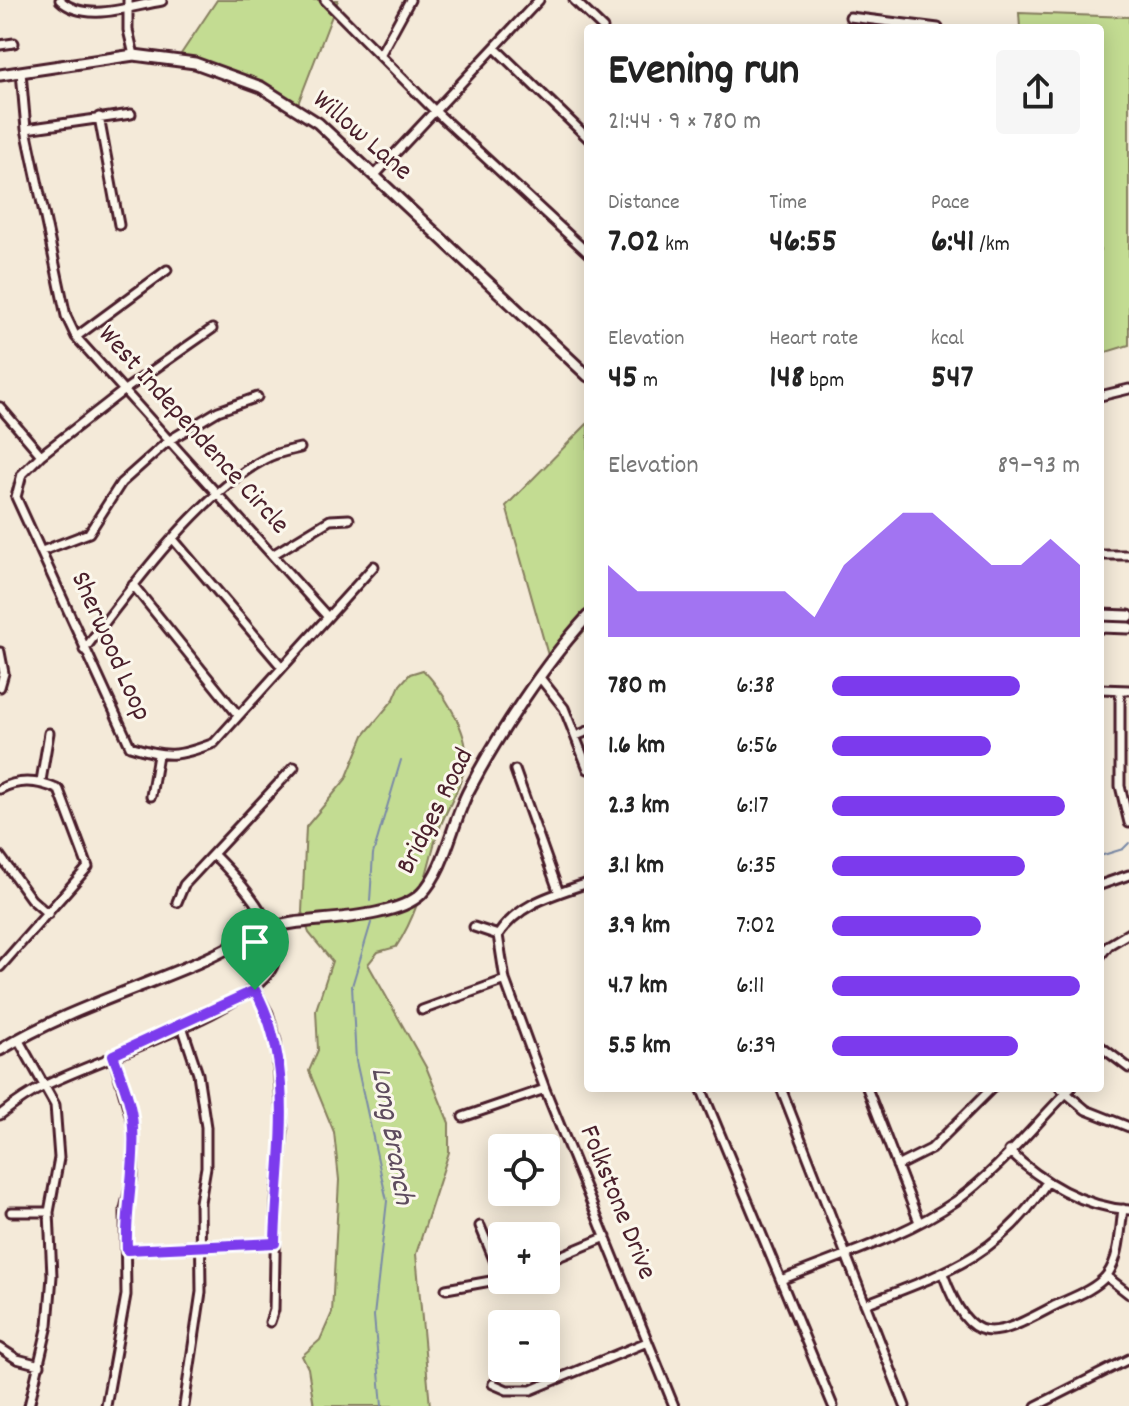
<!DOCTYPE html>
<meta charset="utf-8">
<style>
body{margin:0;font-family:Dekko,sans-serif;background:#f6f6f6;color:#222;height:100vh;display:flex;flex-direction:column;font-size:30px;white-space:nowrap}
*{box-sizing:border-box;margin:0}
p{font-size:26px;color:#767676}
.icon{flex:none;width:44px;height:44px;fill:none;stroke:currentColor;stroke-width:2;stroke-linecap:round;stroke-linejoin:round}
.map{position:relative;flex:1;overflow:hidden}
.panel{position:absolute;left:584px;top:24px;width:520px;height:1068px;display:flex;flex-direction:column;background:#fff;border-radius:8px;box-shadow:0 4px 20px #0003}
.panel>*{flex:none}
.fabs{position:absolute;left:488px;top:1134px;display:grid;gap:16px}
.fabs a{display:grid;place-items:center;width:72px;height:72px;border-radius:8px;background:#fff;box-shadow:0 4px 20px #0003;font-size:40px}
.pin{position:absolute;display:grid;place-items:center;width:68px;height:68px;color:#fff;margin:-82px -34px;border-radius:50% 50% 50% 0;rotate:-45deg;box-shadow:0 0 8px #0007}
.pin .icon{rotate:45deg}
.round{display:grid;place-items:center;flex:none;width:84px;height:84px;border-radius:8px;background:#f6f6f6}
.overview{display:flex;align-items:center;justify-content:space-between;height:136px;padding:0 24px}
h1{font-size:44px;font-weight:700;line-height:60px}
.stats{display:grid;grid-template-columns:repeat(3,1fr);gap:12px;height:136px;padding:8px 24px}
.stats div{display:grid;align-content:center}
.stats b{font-size:34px;font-weight:700}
.stats small{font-size:22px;font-weight:400}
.stats p{font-size:22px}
.chart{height:224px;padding:16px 24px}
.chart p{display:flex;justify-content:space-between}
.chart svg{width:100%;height:144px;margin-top:8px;fill:#7c3aed;opacity:.7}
ul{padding:0 24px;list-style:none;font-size:26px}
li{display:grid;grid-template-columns:128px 96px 1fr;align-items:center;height:60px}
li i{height:20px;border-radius:10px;background:#7c3aed}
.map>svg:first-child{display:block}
</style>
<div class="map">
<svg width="1129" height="1406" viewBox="0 0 1129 1406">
<rect width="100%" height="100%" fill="#f4ead9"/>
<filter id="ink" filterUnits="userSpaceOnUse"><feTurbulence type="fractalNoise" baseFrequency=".0125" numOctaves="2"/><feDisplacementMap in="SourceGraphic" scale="16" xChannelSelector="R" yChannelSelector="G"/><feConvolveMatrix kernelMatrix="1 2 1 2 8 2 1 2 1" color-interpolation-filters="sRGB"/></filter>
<g filter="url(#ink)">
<path fill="#c3dc92" stroke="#867e5e" stroke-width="2" d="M217,0H338L296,109C251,75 231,70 175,63Z
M1019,13L1129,17V345L1100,354V28H1020Z
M588,423V627L551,666L506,506Z
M423,670C440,687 465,726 466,751C468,780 444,810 436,838C425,877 419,912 396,947L378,952L368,964L427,1069L449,1123V1152L416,1254L430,1406H314L308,1368L302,1356L320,1340L332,1313L339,1180L334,1132L309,1071L318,1050L316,1010L332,961L309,933L302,912L306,827L346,779L364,735L394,699L400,685L410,674Z"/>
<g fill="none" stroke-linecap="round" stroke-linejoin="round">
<path stroke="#7a8aa7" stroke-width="2" d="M1100,856L1123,849L1129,843
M370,901L373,854L401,760
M371,923L352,986L356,1061L387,1201L374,1316L382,1406"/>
<g stroke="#4a1f2b" stroke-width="13">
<path id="minor" d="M60,0C85,24 131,6 162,1
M128,0V30L134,55
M325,0L435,111L588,253
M574,0L603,28
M850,17L938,28
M0,45L14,43
M495,48L588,138
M380,55L410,0
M21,72L26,129L66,316L76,337L326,615
M99,117L119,225
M26,129L131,114
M374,176L539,0
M212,329L123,391L41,455L22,474L16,497L130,746C167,758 178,757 214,743L374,566
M76,337L167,270
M1100,396L1129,389
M0,407L41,455
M173,539L281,666
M42,551L89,533L121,483L168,441L218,411L257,397
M274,554L330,520L349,519
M1100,555H1129
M133,585L238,715
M84,650C129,590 199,494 265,459C275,453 288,451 300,448
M0,652L4,673L0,687
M541,679L564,708L588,769
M1100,689L1129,690
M1120,690V786L1129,823
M576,736L588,731
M515,770L559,893
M41,781L49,733
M0,789C20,778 40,781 59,790L88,867L0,967
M151,796L158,755
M0,856L31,899L48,914
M588,883C553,895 519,903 498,935L505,980L545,1089L674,1406
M1100,885L1129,875
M177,902L184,885L294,767
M474,927L498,935
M1100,956L1109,945L1129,933
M255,990L268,1013L276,1041L283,1130L276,1202L274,1310L270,1322
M422,1010L505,980
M182,1026L198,1074L206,1127V1167L200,1202L201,1292L184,1406
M18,1039L55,1105L59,1158L49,1212L52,1276L48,1325L29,1406
M1100,1046L1129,1068
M701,1088L833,1406
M781,1088L905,1406
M867,1088L919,1222
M1060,1088L1086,1110L1129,1127
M0,1115C14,1104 30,1093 46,1085C90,1062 263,1007 274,963C283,926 236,877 213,854
M463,1117L545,1089
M1009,1151C1041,1182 1084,1207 1129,1210
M897,1166L931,1149L992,1088
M11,1212H49
M480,1226L502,1279
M127,1250L275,1243
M546,1262L606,1237
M943,1274C971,1349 992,1339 1054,1306C1071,1298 1095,1290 1107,1275C1120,1258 1120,1230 1123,1209
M1106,1276L1129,1294
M781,1280C839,1256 904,1237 956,1201C999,1170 1033,1126 1071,1088
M446,1289L502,1279
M865,1304C943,1274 1000,1256 1047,1182
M0,1348L17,1359L40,1365
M493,1384L507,1390H531L647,1342
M106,1406L126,1295L125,1209L133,1176V1125L113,1055
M1036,1406L1129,1359"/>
</g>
<g stroke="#4a1f2b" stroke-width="15">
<path id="tertiary" d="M0,75L134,55L195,63L261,87L318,123L588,376
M1100,615L1129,616
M1100,627L1129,628
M0,1050C62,1012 132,991 199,962C231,949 258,928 293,923C327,918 396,918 421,894C446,868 452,822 469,790C498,734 546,662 588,616"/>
</g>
<use href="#minor" stroke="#fbf7ec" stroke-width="7"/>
<use href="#tertiary" stroke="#fbf7ec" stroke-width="9"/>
</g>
</g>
<g fill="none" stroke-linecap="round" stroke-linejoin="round" filter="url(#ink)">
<g stroke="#fff" stroke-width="16">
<path id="route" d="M255,990C298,1068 277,1158 275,1243L127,1250C125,1208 136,1169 133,1127C132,1102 121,1078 113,1055Z"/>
</g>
<use href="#route" stroke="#7c3aed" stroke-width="10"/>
</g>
<g text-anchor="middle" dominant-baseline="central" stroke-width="6" stroke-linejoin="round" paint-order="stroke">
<g font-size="28" fill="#4a1f2b" stroke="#fbf7ec">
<text transform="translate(361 137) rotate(41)">Willow Lane</text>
<text transform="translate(192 431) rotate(48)">West Independence Circle</text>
<text transform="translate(109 647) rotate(66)">Sherwood Loop</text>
<text transform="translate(437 812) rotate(-63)">Bridges Road</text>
<text transform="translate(616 1203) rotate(68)">Folkstone Drive</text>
</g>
<g font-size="30" font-style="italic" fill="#5e4c5e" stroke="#fbf7ec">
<text transform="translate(390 1136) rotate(80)">Long Branch</text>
</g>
</g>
</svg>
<div class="fabs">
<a><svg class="icon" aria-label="locate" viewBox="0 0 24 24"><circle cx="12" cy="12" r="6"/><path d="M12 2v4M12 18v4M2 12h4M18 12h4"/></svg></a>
<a>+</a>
<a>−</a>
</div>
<div class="pin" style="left:255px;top:990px;background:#1e9e55"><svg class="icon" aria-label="arrive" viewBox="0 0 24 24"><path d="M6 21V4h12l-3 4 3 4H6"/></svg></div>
<section class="panel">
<div class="overview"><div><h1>Evening run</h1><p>21:44 · 9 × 780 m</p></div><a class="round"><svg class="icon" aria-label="share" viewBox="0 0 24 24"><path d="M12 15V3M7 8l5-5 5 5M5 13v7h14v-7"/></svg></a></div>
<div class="stats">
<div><p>Distance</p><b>7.02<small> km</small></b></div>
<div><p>Time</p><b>46:55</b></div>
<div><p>Pace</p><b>6:41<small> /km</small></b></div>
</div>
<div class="stats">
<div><p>Elevation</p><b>45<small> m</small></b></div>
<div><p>Heart rate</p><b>148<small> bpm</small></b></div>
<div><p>kcal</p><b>547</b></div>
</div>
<div class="chart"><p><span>Elevation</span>89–93 m</p>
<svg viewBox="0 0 160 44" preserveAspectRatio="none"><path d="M0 44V22L10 30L20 30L30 30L40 30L50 30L60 30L70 38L80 22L90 14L100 6L110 6L120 14L130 22L140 22L150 14L160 22V44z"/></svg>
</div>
<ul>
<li><b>780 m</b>6:38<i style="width:76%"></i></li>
<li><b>1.6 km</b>6:56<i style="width:64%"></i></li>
<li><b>2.3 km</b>6:17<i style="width:94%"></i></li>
<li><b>3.1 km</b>6:35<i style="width:78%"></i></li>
<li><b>3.9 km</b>7:02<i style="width:60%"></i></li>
<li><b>4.7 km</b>6:11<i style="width:100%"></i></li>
<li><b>5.5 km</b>6:39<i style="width:75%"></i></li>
</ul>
</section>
</div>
